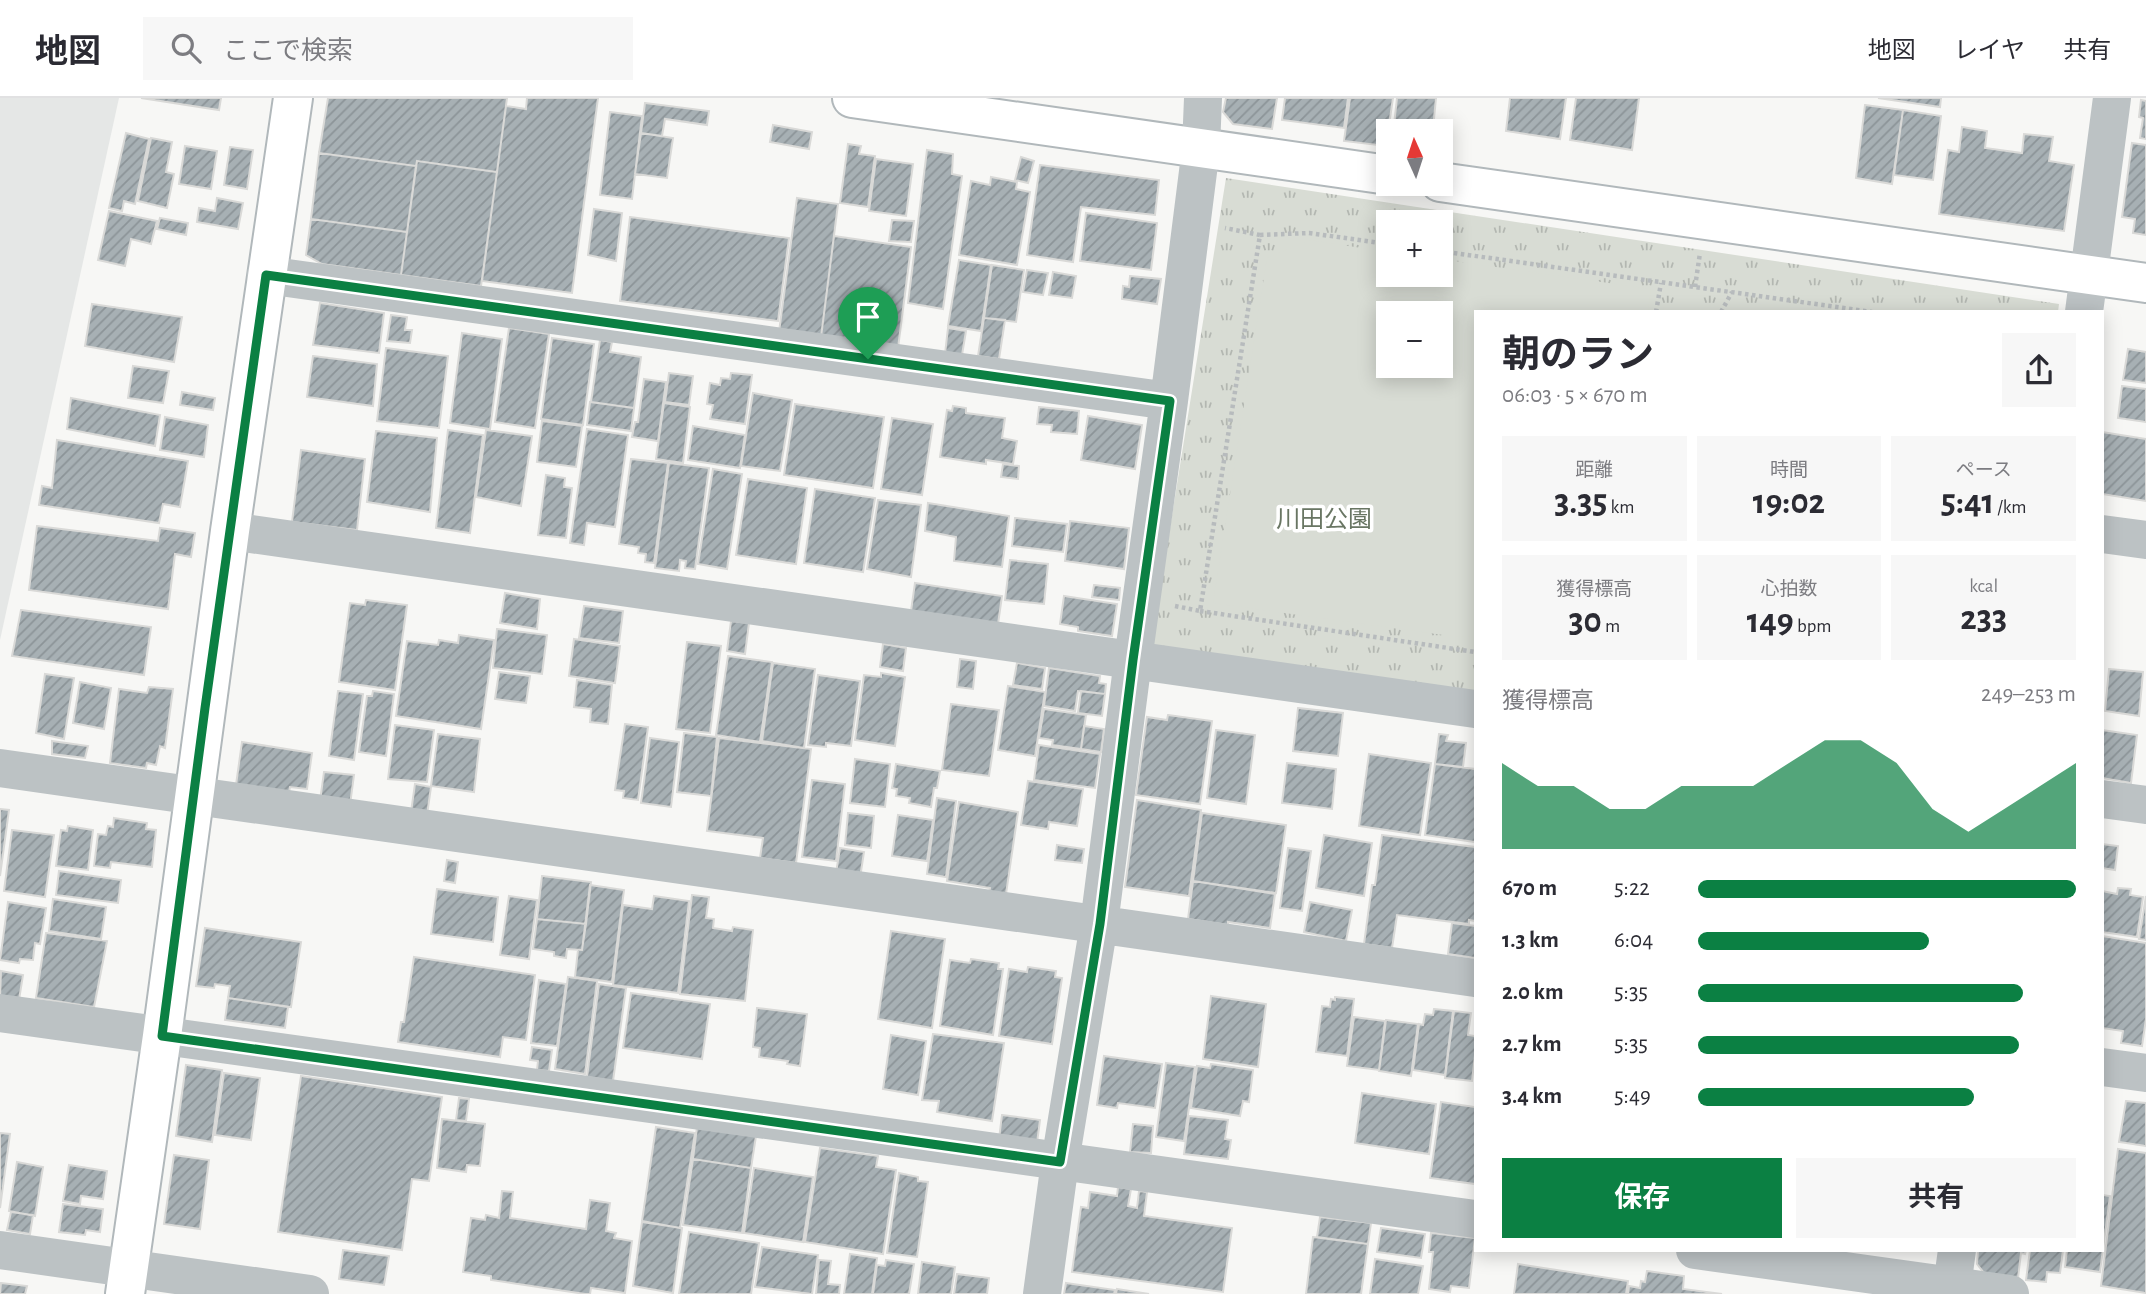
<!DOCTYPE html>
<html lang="ja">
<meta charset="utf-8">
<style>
body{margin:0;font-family:"Alegreya Sans","Noto Sans JP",sans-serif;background:#f7f7f7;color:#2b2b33;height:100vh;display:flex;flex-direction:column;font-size:26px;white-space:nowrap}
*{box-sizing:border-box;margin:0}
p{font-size:23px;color:#7c7c81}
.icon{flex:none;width:38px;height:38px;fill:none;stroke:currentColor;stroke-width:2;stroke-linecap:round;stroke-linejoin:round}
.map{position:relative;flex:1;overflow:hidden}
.sheet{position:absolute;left:1474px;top:212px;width:630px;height:942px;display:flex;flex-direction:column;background:#fff;border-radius:0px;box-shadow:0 4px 18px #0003}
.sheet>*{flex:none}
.needle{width:46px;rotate:357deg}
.controls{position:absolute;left:1376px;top:21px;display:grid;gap:14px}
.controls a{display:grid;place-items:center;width:77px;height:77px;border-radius:0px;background:#fff;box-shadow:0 4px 18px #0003;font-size:35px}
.pin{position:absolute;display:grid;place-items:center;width:60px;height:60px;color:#fff;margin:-72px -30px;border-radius:50% 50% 50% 0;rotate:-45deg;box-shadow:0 0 7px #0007}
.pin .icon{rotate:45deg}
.round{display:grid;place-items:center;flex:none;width:74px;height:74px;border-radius:0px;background:#f7f7f7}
.overview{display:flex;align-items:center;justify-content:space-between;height:119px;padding:0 28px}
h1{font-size:38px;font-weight:700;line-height:52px}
.metrics{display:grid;grid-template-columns:repeat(3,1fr);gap:10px;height:119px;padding:7px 28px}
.metrics div{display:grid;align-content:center;border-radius:0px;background:#f7f7f7;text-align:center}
.metrics b{font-size:35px;font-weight:700}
.metrics small{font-size:19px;font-weight:400}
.metrics p{font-size:19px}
.chart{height:196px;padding:14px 28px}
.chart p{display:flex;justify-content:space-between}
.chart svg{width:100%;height:126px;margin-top:7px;fill:#0b8043;opacity:.7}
.cta{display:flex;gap:14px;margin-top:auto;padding:14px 28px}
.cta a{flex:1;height:80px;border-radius:0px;background:#0b8043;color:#fff;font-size:28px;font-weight:700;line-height:80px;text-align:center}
.cta a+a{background:#f7f7f7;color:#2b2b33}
ul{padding:0 28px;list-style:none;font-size:23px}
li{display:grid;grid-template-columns:112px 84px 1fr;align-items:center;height:52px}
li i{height:18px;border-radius:9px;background:#0b8043}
header{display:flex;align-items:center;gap:42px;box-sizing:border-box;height:98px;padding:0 35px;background:#fff;border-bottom:2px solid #e1e1e2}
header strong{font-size:33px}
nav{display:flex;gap:38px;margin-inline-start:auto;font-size:24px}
.search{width:490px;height:63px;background:#f7f7f7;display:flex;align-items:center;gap:18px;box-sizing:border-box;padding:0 24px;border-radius:0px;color:#7c7c81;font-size:26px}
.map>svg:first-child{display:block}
</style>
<header>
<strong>地図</strong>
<div class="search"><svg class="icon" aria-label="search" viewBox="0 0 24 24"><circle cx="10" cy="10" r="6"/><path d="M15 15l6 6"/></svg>ここで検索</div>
<nav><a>地図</a><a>レイヤ</a><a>共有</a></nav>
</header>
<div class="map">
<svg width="2146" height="1196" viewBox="0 0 2146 1196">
<defs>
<pattern id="grass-tufts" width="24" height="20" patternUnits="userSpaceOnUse" patternTransform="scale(1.75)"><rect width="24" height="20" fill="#d8dcd4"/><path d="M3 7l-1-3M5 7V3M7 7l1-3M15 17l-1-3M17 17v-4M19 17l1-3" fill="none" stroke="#b3b7b1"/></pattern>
<pattern id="building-hatch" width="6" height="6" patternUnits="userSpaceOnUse" patternTransform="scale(1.75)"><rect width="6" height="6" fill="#a7b0b4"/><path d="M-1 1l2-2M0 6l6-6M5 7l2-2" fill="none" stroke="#8c9498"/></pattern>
</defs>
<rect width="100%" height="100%" fill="#f7f7f5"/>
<path fill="#e5e7e6" d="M0,0H119L0,542Z"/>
<path fill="url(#grass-tufts)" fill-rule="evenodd" d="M1226,80L2059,206L2058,214H1475V601L1150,555ZM1388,124H1440V177H1388ZM1388,215H1440V268H1388Z"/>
<path fill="#d8dcd4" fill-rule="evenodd" d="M1309,142L1388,154V177H1440V161L1651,191L1648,213L1475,214V539L1451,538L1213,505L1267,160ZM1388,215H1440V268H1388Z"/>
<path fill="url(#building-hatch)" stroke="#d9d9d7" stroke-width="2" d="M141,0H221L219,12Z
M328,0H507L497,74L417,63L416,68L319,55Z
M527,0H598L572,195L482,183L506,8L526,11Z
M1226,0H1277L1272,31L1233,26L1223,14Z
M1285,0H1348L1344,30L1282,22Z
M1350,0H1393L1386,48L1344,43Z
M1397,0H1436L1433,31L1394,27Z
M1510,0H1566L1560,41L1506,33Z
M1576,0H1639L1632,52L1570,42Z
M1878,0H1941L1940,9Z
M2141,2L2146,3V41L2140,40L2143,20L2139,19Z
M645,5L709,13L707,27L665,21L662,38L641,35Z
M1865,7L1903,12L1892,86L1856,80Z
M1903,12L1941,18L1933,82L1894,77Z
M610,14L642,18L632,101L600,97Z
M773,27L812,34L809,51L770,44Z
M1962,29L1987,33L1985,50L2022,55L2024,36L2053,39L2049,63L2074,67L2064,133L1939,116L1948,52L1959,54Z
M126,35L149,41L135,106L124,103L122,113L109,110Z
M641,35L673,40L667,80L635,76Z
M151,40L172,44L166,74L174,76L167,110L138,103Z
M2132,45L2146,47V137L2133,135L2135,121L2122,119Z
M848,46L861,48L859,56L875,58L868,109L840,105Z
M185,48L217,53L211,91L179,86Z
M230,49L253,52L247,91L224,87Z
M927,52L953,56L952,76L962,78L943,211L908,205Z
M319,55L416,68L407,134L311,121Z
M1021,59L1034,63L1028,85L1015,82Z
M876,61L913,66L906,118L869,113Z
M417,63L497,74L481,188L401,177Z
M1040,67L1159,82L1155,117L1081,109L1073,164L1027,157Z
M991,79L1017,84L1016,91L1030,94L1017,167L959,157L971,83L990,87Z
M217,100L243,105L238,131L197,124L199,110L215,113Z
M797,100L838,106L821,239L779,234Z
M594,111L622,115L616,163L588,157Z
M109,113L157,123L151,146L131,141L125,168L98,162Z
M1086,115L1157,125L1151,172L1080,163Z
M630,119L789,140L778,223L620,203Z
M160,120L188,125L186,137L157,131Z
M311,121L407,134L401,177L322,166L306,157Z
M892,122L914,123L911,144L889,143Z
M834,138L911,149L898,250L821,239Z
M959,162L991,167L981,233L948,228Z
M992,167L1024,172L1016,224L984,220Z
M1027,172L1048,175L1043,197L1023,194Z
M1053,174L1076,178L1072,200L1049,197Z
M1130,178L1161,181L1157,206L1122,201L1123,188L1129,189Z
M320,205L384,215L379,255L313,247Z
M92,206L182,219L174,264L85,248Z
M391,217L407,219L405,232H412L410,245L387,243Z
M984,220L1005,222L999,261L978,258Z
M509,230L549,236L535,330L495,324Z
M948,230L966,233L962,257L945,256Z
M462,235L502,241L490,331L450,325Z
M552,240L594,246L583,327L541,321Z
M600,242L612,244L610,254L641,259L634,310L591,304Z
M386,250L448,258L439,330L377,323Z
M2128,251L2146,254V285L2123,282Z
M313,258L377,266L373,308L307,299Z
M133,268L169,273L163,305L128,300Z
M669,275L693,278L689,307L665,304Z
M731,275L752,277L745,326L710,321L713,307L707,306L710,285L720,287L721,280L730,281Z
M644,281L666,284L658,343L632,339L635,324H638Z
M2122,288L2146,291V324L2118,320Z
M182,294L215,300L213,312L180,307Z
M753,295L792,302L780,373L741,368Z
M71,300L160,317L155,348L67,331Z
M590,304L634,310L631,333L587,327Z
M664,305L690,309L683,365L656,361Z
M795,306L884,319L873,390L784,377Z
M953,308L966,310V315L1005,320L1002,340L1017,343L1013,366L986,362V366L940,359L947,312L952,313Z
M1039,309L1079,313L1077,336L1051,334L1052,327L1037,326Z
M1088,318L1142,327L1135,371L1081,362Z
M165,319L208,327L204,359L160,352Z
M892,320L933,326L922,397L881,391Z
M542,323L582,328L576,369L537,364Z
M693,328L745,337L740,370L688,362Z
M587,331L628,337L615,429L587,425L584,447L570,445Z
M448,332L483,337L470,435L436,430Z
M486,332L532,338L521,408L476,399Z
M376,333L437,340L430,414L367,404Z
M2102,334L2146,341V403L2102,396Z
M57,342L188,363L180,409L163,406L159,425L39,407L42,388L52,390Z
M301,352L365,361L357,432L292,424Z
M631,361L668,365L654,465L645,464L646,456L638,455L639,449L619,446Z
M669,365L709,370L695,471L685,470L686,463L680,462L679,473L655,470Z
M1003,366L1019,368L1018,381L1001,379Z
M713,371L742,376L727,471L698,466Z
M546,377L565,380L564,389L572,390L566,440L538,437Z
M748,381L807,390L796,466L736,457Z
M815,391L875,400L863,474L804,465Z
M878,402L921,407L911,479L867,471Z
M928,405L1009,418L1002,469L954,463L956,439L925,433Z
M1015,420L1067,426L1063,454L1012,448Z
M1070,423L1129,430L1124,471L1065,463Z
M37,428L158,443L160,430L195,435L191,459L175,456L168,511L29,492Z
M1010,462L1048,466L1044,506L1005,502Z
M915,485L1002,498L998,526L911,513Z
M1094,487L1120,490L1119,502L1092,499Z
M505,495L540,501L537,531L500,525Z
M1064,498L1117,506L1112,538L1078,533V529L1060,526Z
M366,502L407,507L395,592L339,584L350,505L365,507Z
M584,508L623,513L619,545L579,540Z
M21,512L151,529L144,577L12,558Z
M731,523L749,525L745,556L727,553Z
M497,531L547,537L542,576L493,570Z
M459,537L494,542L481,631L396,618L407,543L438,547L439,542L458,545Z
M574,541L620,548L615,585L569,578Z
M687,544L721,548L710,635L676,631Z
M883,546L906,550L903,573L880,569Z
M728,558L772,564L760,644L716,637Z
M960,561L976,563L973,591L957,589Z
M773,565L815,571L804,650L762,643Z
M1017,565L1045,570L1042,591L1013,587Z
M1049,570L1100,578L1099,585L1106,586L1105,596L1078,593L1075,613L1044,608Z
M2109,571L2143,574L2139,618L2105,613Z
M499,574L530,578L526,605L495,601Z
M881,575L905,579L895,648L855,642L864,577L881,579Z
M45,576L74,580L64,641L36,635Z
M818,577L860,583L851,648L826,645V649L808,647Z
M577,582L612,587L608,626L590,624L591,611L574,609Z
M80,584L111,590L104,631L73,625Z
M1008,588L1045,594L1035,658L998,652Z
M149,589L173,591L165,650L160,648L156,667L147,665L146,670L110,665L119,591L147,595Z
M338,593L363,596L354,662L329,658Z
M373,593L394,596L386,658L359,654L367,598H372Z
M1081,593L1105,596L1102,618L1078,615Z
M951,606L999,612L989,678L942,672Z
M1298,610L1343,615L1338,658L1293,653Z
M1044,611L1086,617L1081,651L1052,647L1053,642L1039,640Z
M1168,617L1212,623L1200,706L1136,697L1147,619L1167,622Z
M625,626L648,629L638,702L623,700L624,693L615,692Z
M395,627L434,632L427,684L388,681Z
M1084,628L1104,631L1101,654L1081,651Z
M1216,632L1255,637L1246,706L1207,700Z
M2102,632L2137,637L2131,685L2102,680Z
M684,635L717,639L711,698L677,694Z
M438,636L480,641L474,694L431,688Z
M1439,636L1448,637L1446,643L1466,645L1463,669L1435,666Z
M650,640L679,644L671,709L641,705Z
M719,640L811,651L796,765L760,760L763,740L707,733Z
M52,643L88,648L85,660L52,656Z
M242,644L312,655L307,691L290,689L289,694L236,687Z
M1039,647L1100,656L1095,690L1034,682Z
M1369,656L1431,665L1420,737L1359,728Z
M855,661L890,666L885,709L850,705Z
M1287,665L1336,671L1332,711L1282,705Z
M896,666L940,673L937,690H934L931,709L909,705L910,700L896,698L897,691L892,690Z
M1435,666L1475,671V744L1425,737Z
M324,674L354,677L350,707L320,703Z
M812,682L845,686L836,763L802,759Z
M1028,683L1083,691L1077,728L1049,724L1048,731L1021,727Z
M415,686L431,689L427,717L411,714Z
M937,700L956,703L946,779L927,776Z
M1137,702L1201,712L1189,798L1125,789Z
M959,704L1018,714L1006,796L989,794L990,790L947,783Z
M0,711L9,712L0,778Z
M848,715L874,718L871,750L845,747Z
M1202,715L1286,727L1276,795L1193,783Z
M898,717L933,722L927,763L892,758Z
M114,720L147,725L146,731L156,732L152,769L111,764L110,770L94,768L98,736L106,737L108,728L113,729Z
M68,728L93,732L88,772L56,768L61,732L67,733Z
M12,732L54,737L45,799L4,793Z
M1324,737L1372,745L1364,798L1316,790Z
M1382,737L1475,749V823L1469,822V826L1397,817L1392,850L1364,846L1372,787H1375Z
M2102,746L2118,748L2115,772L2102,770Z
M1057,747L1084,751L1082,765L1055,762Z
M840,750L864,754L860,780L836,775Z
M1288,750L1311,753L1302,813L1280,810Z
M447,762L458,764L455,785L444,783Z
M59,773L121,782L118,805L56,797Z
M542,778L591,784L586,826L537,821Z
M1193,783L1275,796L1270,830L1228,824V827L1188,821Z
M590,787L624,792L612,884L575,879L578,852H582Z
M2118,790L2131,791L2130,797L2143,799L2137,839L2102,834V793L2117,796Z
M437,791L498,799L493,844L431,836Z
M692,797L709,799L706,820L714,821L713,830L732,833L733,829L753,832L745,903L680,896Z
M509,798L537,802L529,861L500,857Z
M654,798L689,803L678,895L613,887L623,807L652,811Z
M2146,798V842L2139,841Z
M53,801L106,809L101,841L49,833Z
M8,804L46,810L40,846L35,845L33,862L20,861L19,865L0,862Z
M1310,804L1352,812L1346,843L1304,834Z
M537,821L586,826L582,852L567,851L566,860L554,858V854L533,851Z
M1452,825L1475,828V860L1448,856Z
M205,830L301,844L291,909L228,900L230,888L215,886L214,890L196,888Z
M891,833L945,841L932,930L878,921Z
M46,835L107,843L94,909L36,900Z
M2102,838L2146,845V921L2142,948L2121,945L2123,933L2102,930Z
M414,859L535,877L526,942L503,939L500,959L398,944L401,924H404Z
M971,861L999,865L998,871H1003L993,937L940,928L950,862L970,865Z
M1028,869L1056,873L1055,879L1062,880L1052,946L999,938L1009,871L1027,874Z
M1,873L23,877L19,902L0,900Z
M568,879L597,883L585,976L555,971Z
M539,882L566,886L557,948L531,945Z
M599,886L626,890L613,983L587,979Z
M631,895L710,906L702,961L623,950Z
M1211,898L1266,906L1258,969L1203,961Z
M1335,899L1354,901L1347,958L1316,954L1322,908L1330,909L1331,901L1335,902Z
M228,900L288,909L285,930L225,922Z
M757,910L807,916L800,968L787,966L788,963L759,959L760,950L753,949Z
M1434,911L1453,913L1445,977L1413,972L1419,926L1423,927L1425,916L1433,917Z
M1454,913L1471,915L1468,937L1475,938V957L1472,983L1445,980Z
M1354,919L1385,923L1379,972L1347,968Z
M1386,922L1418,926L1411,978L1379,973Z
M933,936L1004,945L992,1023L937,1014L939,1003L922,1002Z
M891,937L926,943L918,997L883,991Z
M532,949L552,952L549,973L537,972L538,963L530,962Z
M1104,958L1162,966L1155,1010L1118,1005L1117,1010L1097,1007Z
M1166,965L1195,969L1184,1043L1156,1039Z
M1211,966L1253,972L1249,1004L1243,1003L1240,1018L1191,1010L1197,968L1210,970Z
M186,967L222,972L212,1044L176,1038Z
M224,975L260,980L251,1042L215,1037Z
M301,978L442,999L429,1083L412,1081L402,1152L278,1134Z
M1362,995L1436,1006L1429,1056L1355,1045Z
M459,1000L469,1001L466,1023L456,1022Z
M2126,1003L2146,1005V1048L2119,1044Z
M1441,1004L1475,1009V1086L1430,1080Z
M1002,1017L1040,1022L1037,1045L999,1041Z
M1189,1018L1228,1022L1225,1041L1231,1042L1228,1061L1184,1056Z
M442,1021L485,1026L480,1068L467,1067L466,1074L437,1070Z
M1133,1026L1153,1028L1151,1055L1130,1054Z
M656,1029L695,1035L680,1130L642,1123Z
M697,1029L756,1038L751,1070L693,1061Z
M0,1035L10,1036L0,1110Z
M820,1050L878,1058L876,1069L896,1072L883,1156L805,1144Z
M2118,1051L2146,1055V1195L2101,1188Z
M174,1057L209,1062L200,1131L164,1126Z
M693,1061L751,1070L742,1135L683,1127Z
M17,1064L43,1069L35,1118L9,1113Z
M69,1067L107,1073L103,1101L81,1098L80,1106L63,1103Z
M754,1070L813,1079L803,1144L744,1135Z
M899,1075L918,1079V1083L928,1084L917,1159L887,1155Z
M1118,1089L1131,1091L1128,1108L1137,1110L1139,1093L1147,1094L1144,1118L1232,1130L1223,1194L1072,1174L1081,1109L1088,1110L1090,1094L1117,1098Z
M502,1093L513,1094L510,1120L586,1131L590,1102L610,1105L606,1133L616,1135L614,1140L632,1143L625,1195L591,1190L590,1196H585L491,1182V1178L463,1174L471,1120L485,1122L486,1117L499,1120Z
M2102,1097L2110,1098L2100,1174L2065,1169L2067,1152H2102Z
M63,1106L103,1111L100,1134L86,1132L85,1137L59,1134Z
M11,1114L33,1117L30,1136L7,1132Z
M1320,1119L1371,1125L1368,1146L1317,1139Z
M642,1124L682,1130L673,1195L633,1188Z
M1381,1130L1425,1136L1421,1160L1377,1154Z
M689,1134L759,1145L751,1196H679Z
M1431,1135L1475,1140L1469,1190L1451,1188L1450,1194L1429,1191L1433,1154H1429Z
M1313,1139L1368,1146L1361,1196H1306Z
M762,1149L818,1157L812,1196L755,1189Z
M343,1152L389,1158L384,1187L339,1181Z
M1978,1152H2026L2025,1156L2021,1155L2018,1180L1984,1175L1977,1166Z
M2030,1152H2063L2060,1175L2047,1174L2046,1184L2026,1182Z
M850,1156L877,1160L872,1196H844Z
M1375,1161L1423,1168L1418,1196H1370Z
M819,1162L831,1163L828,1186L840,1187L839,1196H816Z
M886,1162L914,1166L909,1196H873L877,1167L885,1168Z
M922,1164L955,1169L951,1196H918Z
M1518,1166L1628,1183L1626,1196H1514Z
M1647,1173L1684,1178L1683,1191L1722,1196H1628L1629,1188L1640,1190L1641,1183L1645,1184Z
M957,1176L989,1180L987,1196H954Z
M1,1185L27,1188L25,1196H0Z
M1066,1185L1115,1192L1114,1196H1064Z
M1117,1191L1149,1196H1116Z"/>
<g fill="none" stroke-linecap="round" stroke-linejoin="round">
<g stroke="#b1b8bb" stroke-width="42">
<path id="secondary" d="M852,0L1388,77
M1440,84L2146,185
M125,1196L162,938L230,433L293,0"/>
</g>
<path stroke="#b7bbbd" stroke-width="4.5" stroke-dasharray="3.5 3.5" stroke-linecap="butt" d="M1260,137L1309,135L1388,146
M1440,153L1872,214
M1695,189L1700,155
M1656,214L1661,185
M1721,214L1732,194
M1175,508L1200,513L1260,137L1225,130
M1200,513L1475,554"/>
<path stroke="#bcc2c4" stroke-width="38" d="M266,177L1169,303
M2084,214L2112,0
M230,433L1475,611
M2102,436L2146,442
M0,670L1475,880
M2102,701L2146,707
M0,915L1475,1121
M2102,969L2146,975
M0,1152L310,1196
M1695,1152L2010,1196
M1042,1196L1060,1064L1099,826L1133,562L1169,303L1201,50L1203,0
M1951,1196L1957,1152"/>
<use href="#secondary" stroke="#fff" stroke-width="38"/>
</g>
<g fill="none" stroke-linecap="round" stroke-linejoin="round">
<g stroke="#fff" stroke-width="14">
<path id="route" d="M266,177L1170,303L1133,562L1100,826L1060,1064L162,938L205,610Z"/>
</g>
<use href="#route" stroke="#0b8043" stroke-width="9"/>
</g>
<g text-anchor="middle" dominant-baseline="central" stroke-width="7" stroke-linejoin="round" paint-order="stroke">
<g font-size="24" fill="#697663" stroke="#fff">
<text x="1324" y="422">川田公園</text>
</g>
</g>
</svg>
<div class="controls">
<a><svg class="needle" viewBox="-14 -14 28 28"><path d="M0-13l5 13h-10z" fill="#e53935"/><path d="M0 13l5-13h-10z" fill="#7c7c81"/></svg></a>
<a>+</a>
<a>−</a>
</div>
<div class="pin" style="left:868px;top:261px;background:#1e9e55"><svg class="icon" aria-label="arrive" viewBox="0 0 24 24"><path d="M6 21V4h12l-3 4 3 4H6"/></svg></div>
<section class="sheet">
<div class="overview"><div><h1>朝のラン</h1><p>06:03 · 5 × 670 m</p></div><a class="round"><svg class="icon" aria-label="share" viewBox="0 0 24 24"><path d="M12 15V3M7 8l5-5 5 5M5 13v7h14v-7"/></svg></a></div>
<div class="metrics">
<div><p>距離</p><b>3.35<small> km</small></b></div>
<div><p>時間</p><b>19:02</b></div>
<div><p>ペース</p><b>5:41<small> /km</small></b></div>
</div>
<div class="metrics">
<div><p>獲得標高</p><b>30<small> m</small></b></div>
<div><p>心拍数</p><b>149<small> bpm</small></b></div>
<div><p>kcal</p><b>233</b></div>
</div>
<div class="chart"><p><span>獲得標高</span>249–253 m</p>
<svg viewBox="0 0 160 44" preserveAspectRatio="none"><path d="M0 44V14L10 22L20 22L30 30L40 30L50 22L60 22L70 22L80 14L90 6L100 6L110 14L120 30L130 38L140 30L150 22L160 14V44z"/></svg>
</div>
<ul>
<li><b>670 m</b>5:22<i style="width:100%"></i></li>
<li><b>1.3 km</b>6:04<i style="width:61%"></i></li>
<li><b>2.0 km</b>5:35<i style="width:86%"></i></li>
<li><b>2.7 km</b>5:35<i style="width:85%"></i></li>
<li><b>3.4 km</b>5:49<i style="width:73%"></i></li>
</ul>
<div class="cta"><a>保存</a><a>共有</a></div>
</section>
</div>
